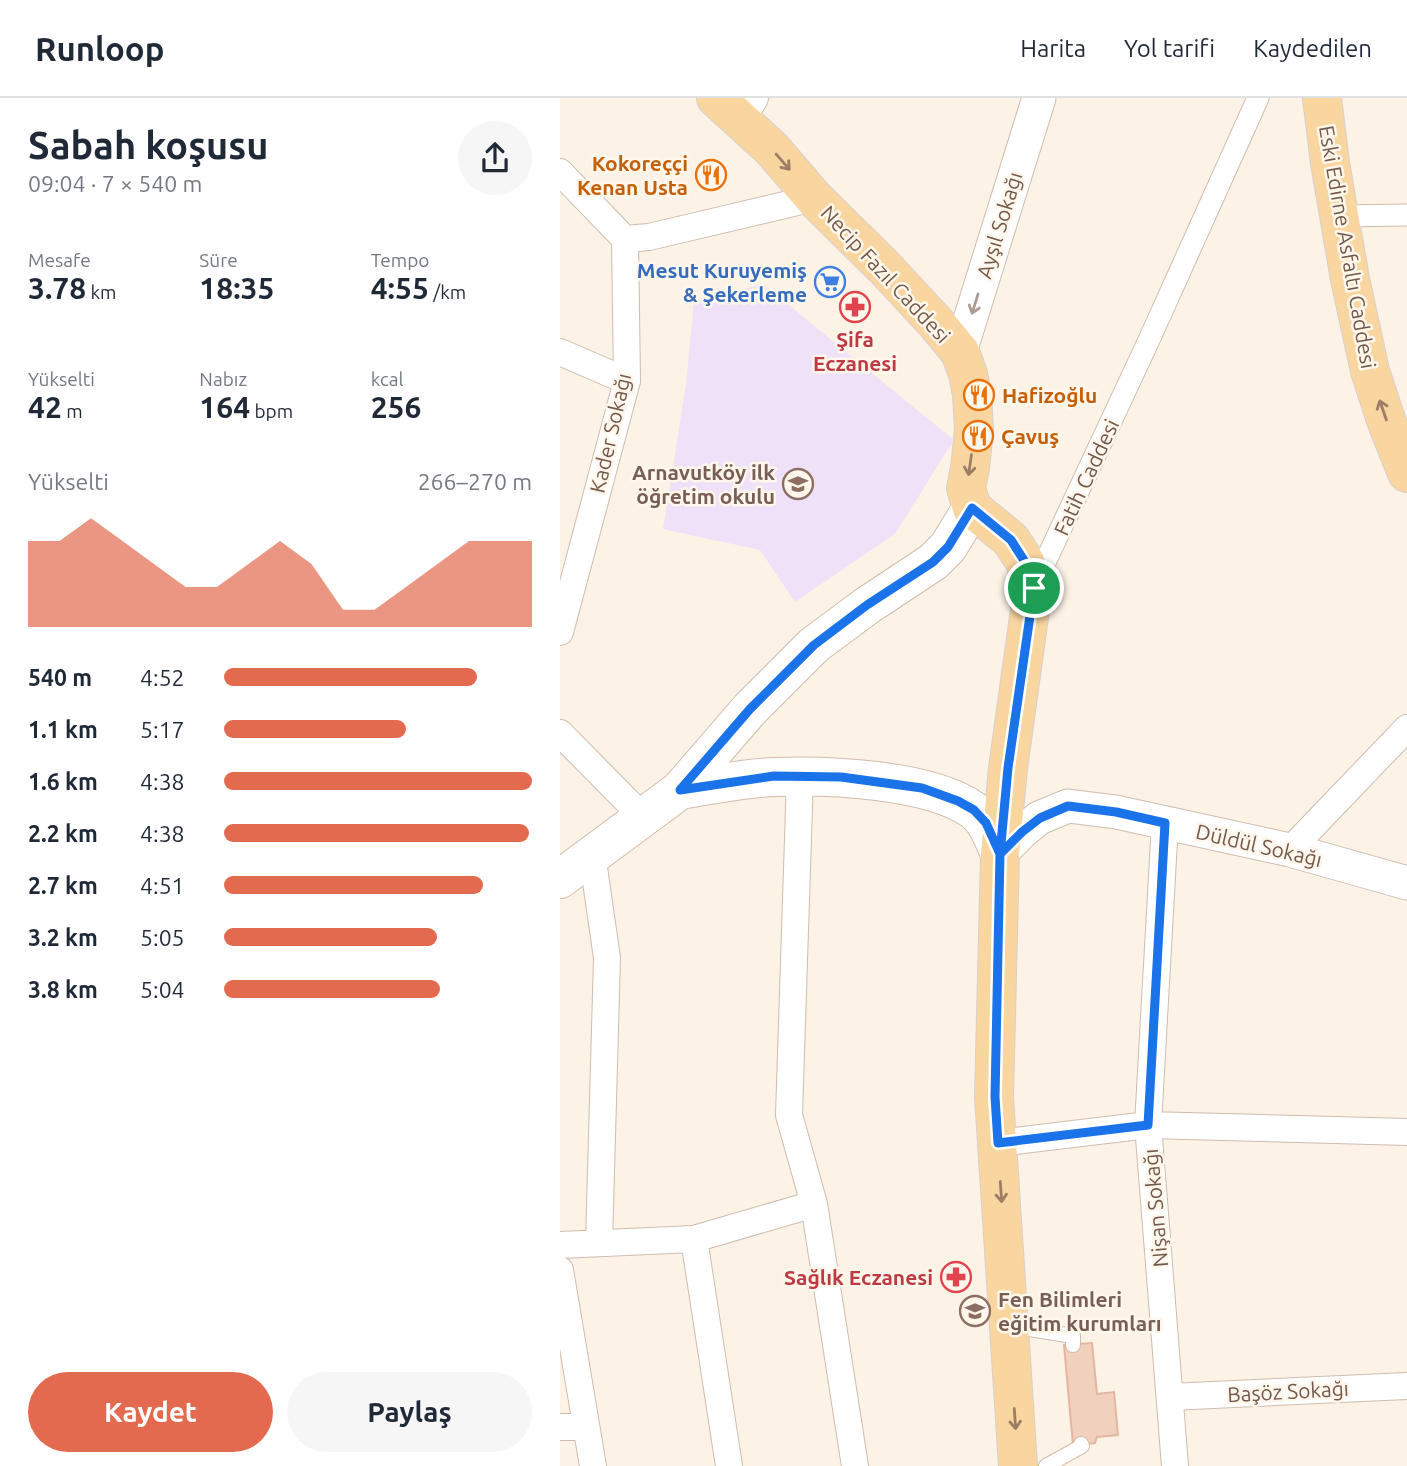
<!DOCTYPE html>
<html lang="tr">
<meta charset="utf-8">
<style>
body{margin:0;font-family:Ubuntu,sans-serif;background:#f6f6f7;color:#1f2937;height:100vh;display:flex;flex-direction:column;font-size:26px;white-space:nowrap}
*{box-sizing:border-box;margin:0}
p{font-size:23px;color:#747a83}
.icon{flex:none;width:38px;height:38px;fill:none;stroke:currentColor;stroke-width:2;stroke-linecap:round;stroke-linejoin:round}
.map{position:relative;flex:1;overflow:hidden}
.panel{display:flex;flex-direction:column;background:#fff;width:560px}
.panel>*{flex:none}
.pin{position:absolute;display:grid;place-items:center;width:60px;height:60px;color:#fff;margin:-30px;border:4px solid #fff;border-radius:50%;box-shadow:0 2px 7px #0007}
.round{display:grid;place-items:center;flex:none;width:74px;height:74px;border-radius:37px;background:#f6f6f7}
.summary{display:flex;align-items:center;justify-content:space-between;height:119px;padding:0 28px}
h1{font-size:38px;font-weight:700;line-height:52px}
.stats{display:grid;grid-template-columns:repeat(3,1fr);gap:10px;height:119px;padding:7px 28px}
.stats div{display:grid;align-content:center}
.stats b{font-size:30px;font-weight:700}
.stats small{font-size:19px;font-weight:400}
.stats p{font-size:19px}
.chart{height:196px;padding:14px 28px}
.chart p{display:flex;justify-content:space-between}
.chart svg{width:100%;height:126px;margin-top:7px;fill:#e36a4e;opacity:.7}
.cta{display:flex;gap:14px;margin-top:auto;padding:14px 28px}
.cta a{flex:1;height:80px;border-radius:42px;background:#e36a4e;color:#fff;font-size:28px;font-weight:700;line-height:80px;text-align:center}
.cta a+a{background:#f6f6f7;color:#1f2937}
ul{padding:0 28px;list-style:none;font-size:23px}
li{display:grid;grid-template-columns:112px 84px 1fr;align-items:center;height:52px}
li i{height:18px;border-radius:9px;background:#e36a4e}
header{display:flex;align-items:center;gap:42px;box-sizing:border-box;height:98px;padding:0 35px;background:#fff;border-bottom:2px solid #e0e1e3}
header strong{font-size:33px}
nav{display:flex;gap:38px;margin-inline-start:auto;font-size:24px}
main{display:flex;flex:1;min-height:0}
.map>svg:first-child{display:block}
</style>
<header>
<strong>Runloop</strong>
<nav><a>Harita</a><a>Yol tarifi</a><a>Kaydedilen</a></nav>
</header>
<main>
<section class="panel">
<div class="summary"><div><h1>Sabah koşusu</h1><p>09:04 · 7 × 540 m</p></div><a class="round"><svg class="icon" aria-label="share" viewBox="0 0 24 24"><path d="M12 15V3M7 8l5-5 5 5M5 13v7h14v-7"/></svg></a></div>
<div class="stats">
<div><p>Mesafe</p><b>3.78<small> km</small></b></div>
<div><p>Süre</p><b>18:35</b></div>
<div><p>Tempo</p><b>4:55<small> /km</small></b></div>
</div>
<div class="stats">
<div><p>Yükselti</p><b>42<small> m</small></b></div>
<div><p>Nabız</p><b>164<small> bpm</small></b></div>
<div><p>kcal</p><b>256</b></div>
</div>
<div class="chart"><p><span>Yükselti</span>266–270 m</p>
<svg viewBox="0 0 160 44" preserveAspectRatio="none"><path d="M0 44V14L10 14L20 6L30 14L40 22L50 30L60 30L70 22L80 14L90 22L100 38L110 38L120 30L130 22L140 14L150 14L160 14V44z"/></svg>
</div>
<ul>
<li><b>540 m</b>4:52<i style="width:82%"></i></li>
<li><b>1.1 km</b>5:17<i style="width:59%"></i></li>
<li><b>1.6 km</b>4:38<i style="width:100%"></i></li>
<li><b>2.2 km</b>4:38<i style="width:99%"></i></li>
<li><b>2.7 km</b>4:51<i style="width:84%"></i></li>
<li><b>3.2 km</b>5:05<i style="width:69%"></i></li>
<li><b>3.8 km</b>5:04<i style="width:70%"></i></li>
</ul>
<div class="cta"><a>Kaydet</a><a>Paylaş</a></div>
</section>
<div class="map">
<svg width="847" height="1368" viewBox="0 0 847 1368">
<rect width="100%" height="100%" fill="#fcf2e6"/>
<path fill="#efe2f8" d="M203,186L394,342L335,436L235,504L200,452L103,431L126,286L134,204Z"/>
<path fill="#f1d0be" stroke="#e3b69f" stroke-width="2" d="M532,1245L537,1296L554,1294L558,1337L537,1339L535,1345L513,1347L504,1247Z"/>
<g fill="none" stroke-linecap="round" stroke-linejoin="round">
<g stroke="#cfbcaf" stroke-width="16">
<path id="service" d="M450,1228L513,1238V1247
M486,1368L522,1348L521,1346"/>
</g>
<g stroke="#cfbcaf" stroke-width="23">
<path id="pedestrian" d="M780,118L847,117
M474,488L589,242L698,0"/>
</g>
<g stroke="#cfbcaf" stroke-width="28">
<path id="minor" d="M182,23L195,0
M0,74L65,141L67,283L0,534
M65,141L89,139L254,100
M0,254L67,283
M0,635L83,719
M240,679L229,1017L254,1106L295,1368
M605,725L588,1027L615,1368
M730,752L847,630
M32,756L47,860L39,1145
M438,1045L588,1027L847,1034
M134,1141L169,1368
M0,1147L134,1141L254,1106
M0,1172L33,1368
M610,1299L847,1288
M0,1329H26"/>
</g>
<g stroke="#cfbcaf" stroke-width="35">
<path id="tertiary" d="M400,254L479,0
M440,756L462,734L479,720L508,708L556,714L730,752L847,785"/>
</g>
<g stroke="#d2bcac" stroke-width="40">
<path id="secondary" d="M120,692C151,687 184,680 215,679C268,677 369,681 413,712C427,722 433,740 440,756
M0,781L120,692L190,611L254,547L308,507L373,464L388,449L412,410"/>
</g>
<g stroke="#d8d0cd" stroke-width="40">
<path id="primary" d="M156,0L212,51L254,100L325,170L376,225L400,254L408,276L412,296L414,332L410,370L406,390L412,410L451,442L465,464L473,490L448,670L440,756L434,999L458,1368
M762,0L770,65L790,181L810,273L827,325L847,375"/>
</g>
<use href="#service" stroke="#fff" stroke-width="14"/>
<use href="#pedestrian" stroke="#fff" stroke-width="21"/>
<use href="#minor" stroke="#fff" stroke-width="26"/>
<use href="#tertiary" stroke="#fff" stroke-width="33"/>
<use href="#secondary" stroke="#fff" stroke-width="38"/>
<use href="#primary" stroke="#f9d5a0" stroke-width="38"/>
</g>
<defs><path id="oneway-shaft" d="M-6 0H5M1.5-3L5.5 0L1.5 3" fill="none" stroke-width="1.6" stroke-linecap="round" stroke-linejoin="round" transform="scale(1.75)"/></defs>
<g stroke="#9c7e64">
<use href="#oneway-shaft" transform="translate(223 64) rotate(49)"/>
<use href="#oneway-shaft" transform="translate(823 312) rotate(-109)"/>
<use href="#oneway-shaft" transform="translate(410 367) rotate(98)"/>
<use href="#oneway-shaft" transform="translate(441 1094) rotate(86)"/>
<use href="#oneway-shaft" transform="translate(455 1321) rotate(86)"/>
</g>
<use stroke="#ac9b93" href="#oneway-shaft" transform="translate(415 206) rotate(107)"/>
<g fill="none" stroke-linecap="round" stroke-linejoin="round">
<g stroke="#fff" stroke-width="14">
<path id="route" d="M474,490L465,464L451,442L412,410L388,449L373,464L307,507L254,547L190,611L120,692L214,678L281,679L362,690L398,703L414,712L426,725L440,756L435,999L438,1045L588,1027L605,725L556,714L508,708L480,720L462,734L440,756L448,670L474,490"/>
</g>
<use href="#route" stroke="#1a73e8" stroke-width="9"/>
</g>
<defs>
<g id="restaurant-ring" transform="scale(1.575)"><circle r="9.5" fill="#fff7ec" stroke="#e8710a" stroke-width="1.5"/><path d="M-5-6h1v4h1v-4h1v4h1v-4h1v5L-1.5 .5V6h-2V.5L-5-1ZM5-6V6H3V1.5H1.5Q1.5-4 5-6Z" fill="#e8710a"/></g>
<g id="supermarket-ring" transform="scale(1.575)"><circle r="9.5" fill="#fff7ec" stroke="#3f7fe0" stroke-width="1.5"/><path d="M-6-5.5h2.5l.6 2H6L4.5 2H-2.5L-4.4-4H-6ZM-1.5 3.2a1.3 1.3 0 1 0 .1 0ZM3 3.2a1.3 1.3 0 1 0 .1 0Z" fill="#3f7fe0"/></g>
<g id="pharmacy-ring" transform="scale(1.575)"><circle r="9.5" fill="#fff7ec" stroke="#e0444e" stroke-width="1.5"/><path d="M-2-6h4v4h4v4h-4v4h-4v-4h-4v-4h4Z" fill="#e0444e"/></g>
<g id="school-ring" transform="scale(1.575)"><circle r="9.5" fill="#fff7ec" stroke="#8d6e63" stroke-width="1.5"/><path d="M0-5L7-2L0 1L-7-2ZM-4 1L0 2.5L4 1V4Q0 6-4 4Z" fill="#8d6e63"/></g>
</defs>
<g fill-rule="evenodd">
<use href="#restaurant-ring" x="151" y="77"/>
<use href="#supermarket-ring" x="270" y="184"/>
<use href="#pharmacy-ring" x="295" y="209"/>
<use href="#restaurant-ring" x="419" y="297"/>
<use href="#restaurant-ring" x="418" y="338"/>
<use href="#school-ring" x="238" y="386"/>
<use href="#pharmacy-ring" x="396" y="1179"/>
<use href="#school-ring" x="415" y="1213"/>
</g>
<g text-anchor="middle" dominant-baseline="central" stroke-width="5" stroke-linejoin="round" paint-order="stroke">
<g font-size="21" font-weight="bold" fill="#c56008" stroke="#fff7ec" text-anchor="start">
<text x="128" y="65" text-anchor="end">Kokoreççi<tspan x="128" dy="24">Kenan Usta</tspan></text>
<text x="442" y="297">Hafizoğlu</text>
<text x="441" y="338">Çavuş</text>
</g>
<g font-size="21" fill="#74584b" stroke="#fff7ec">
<text transform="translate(439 127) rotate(-73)">Ayşıl Sokağı</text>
<text transform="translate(788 149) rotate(80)">Eski Edirne Asfaltı Caddesi</text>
<text transform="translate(326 176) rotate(47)">Necip Fazıl Caddesi</text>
<text transform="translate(50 335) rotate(-77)">Kader Sokağı</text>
<text transform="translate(526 379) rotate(-65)">Fatih Caddesi</text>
<text transform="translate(699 747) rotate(13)">Düldül Sokağı</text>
<text transform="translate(595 1110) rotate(-95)">Nişan Sokağı</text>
<text transform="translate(728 1293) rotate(-3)">Başöz Sokağı</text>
</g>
<g font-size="21" font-weight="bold" fill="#366cbe" stroke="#fff7ec" text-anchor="end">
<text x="247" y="172">Mesut Kuruyemiş<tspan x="247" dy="24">&amp; Şekerleme</tspan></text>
</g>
<g font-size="21" font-weight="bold" fill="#be3a42" stroke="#fff7ec">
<text x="295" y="241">Şifa<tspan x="295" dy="24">Eczanesi</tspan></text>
<text x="373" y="1179" text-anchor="end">Sağlık Eczanesi</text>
</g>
<g font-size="21" font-weight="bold" fill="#785e54" stroke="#fff7ec" text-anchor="end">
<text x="215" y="374">Arnavutköy ilk<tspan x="215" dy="24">öğretim okulu</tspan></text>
<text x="438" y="1201" text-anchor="start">Fen Bilimleri<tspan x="438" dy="24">eğitim kurumları</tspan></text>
</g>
</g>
</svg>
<div class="pin" style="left:474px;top:490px;background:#1e9e55"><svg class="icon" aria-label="arrive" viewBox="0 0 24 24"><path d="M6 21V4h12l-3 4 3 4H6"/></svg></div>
</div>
</main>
